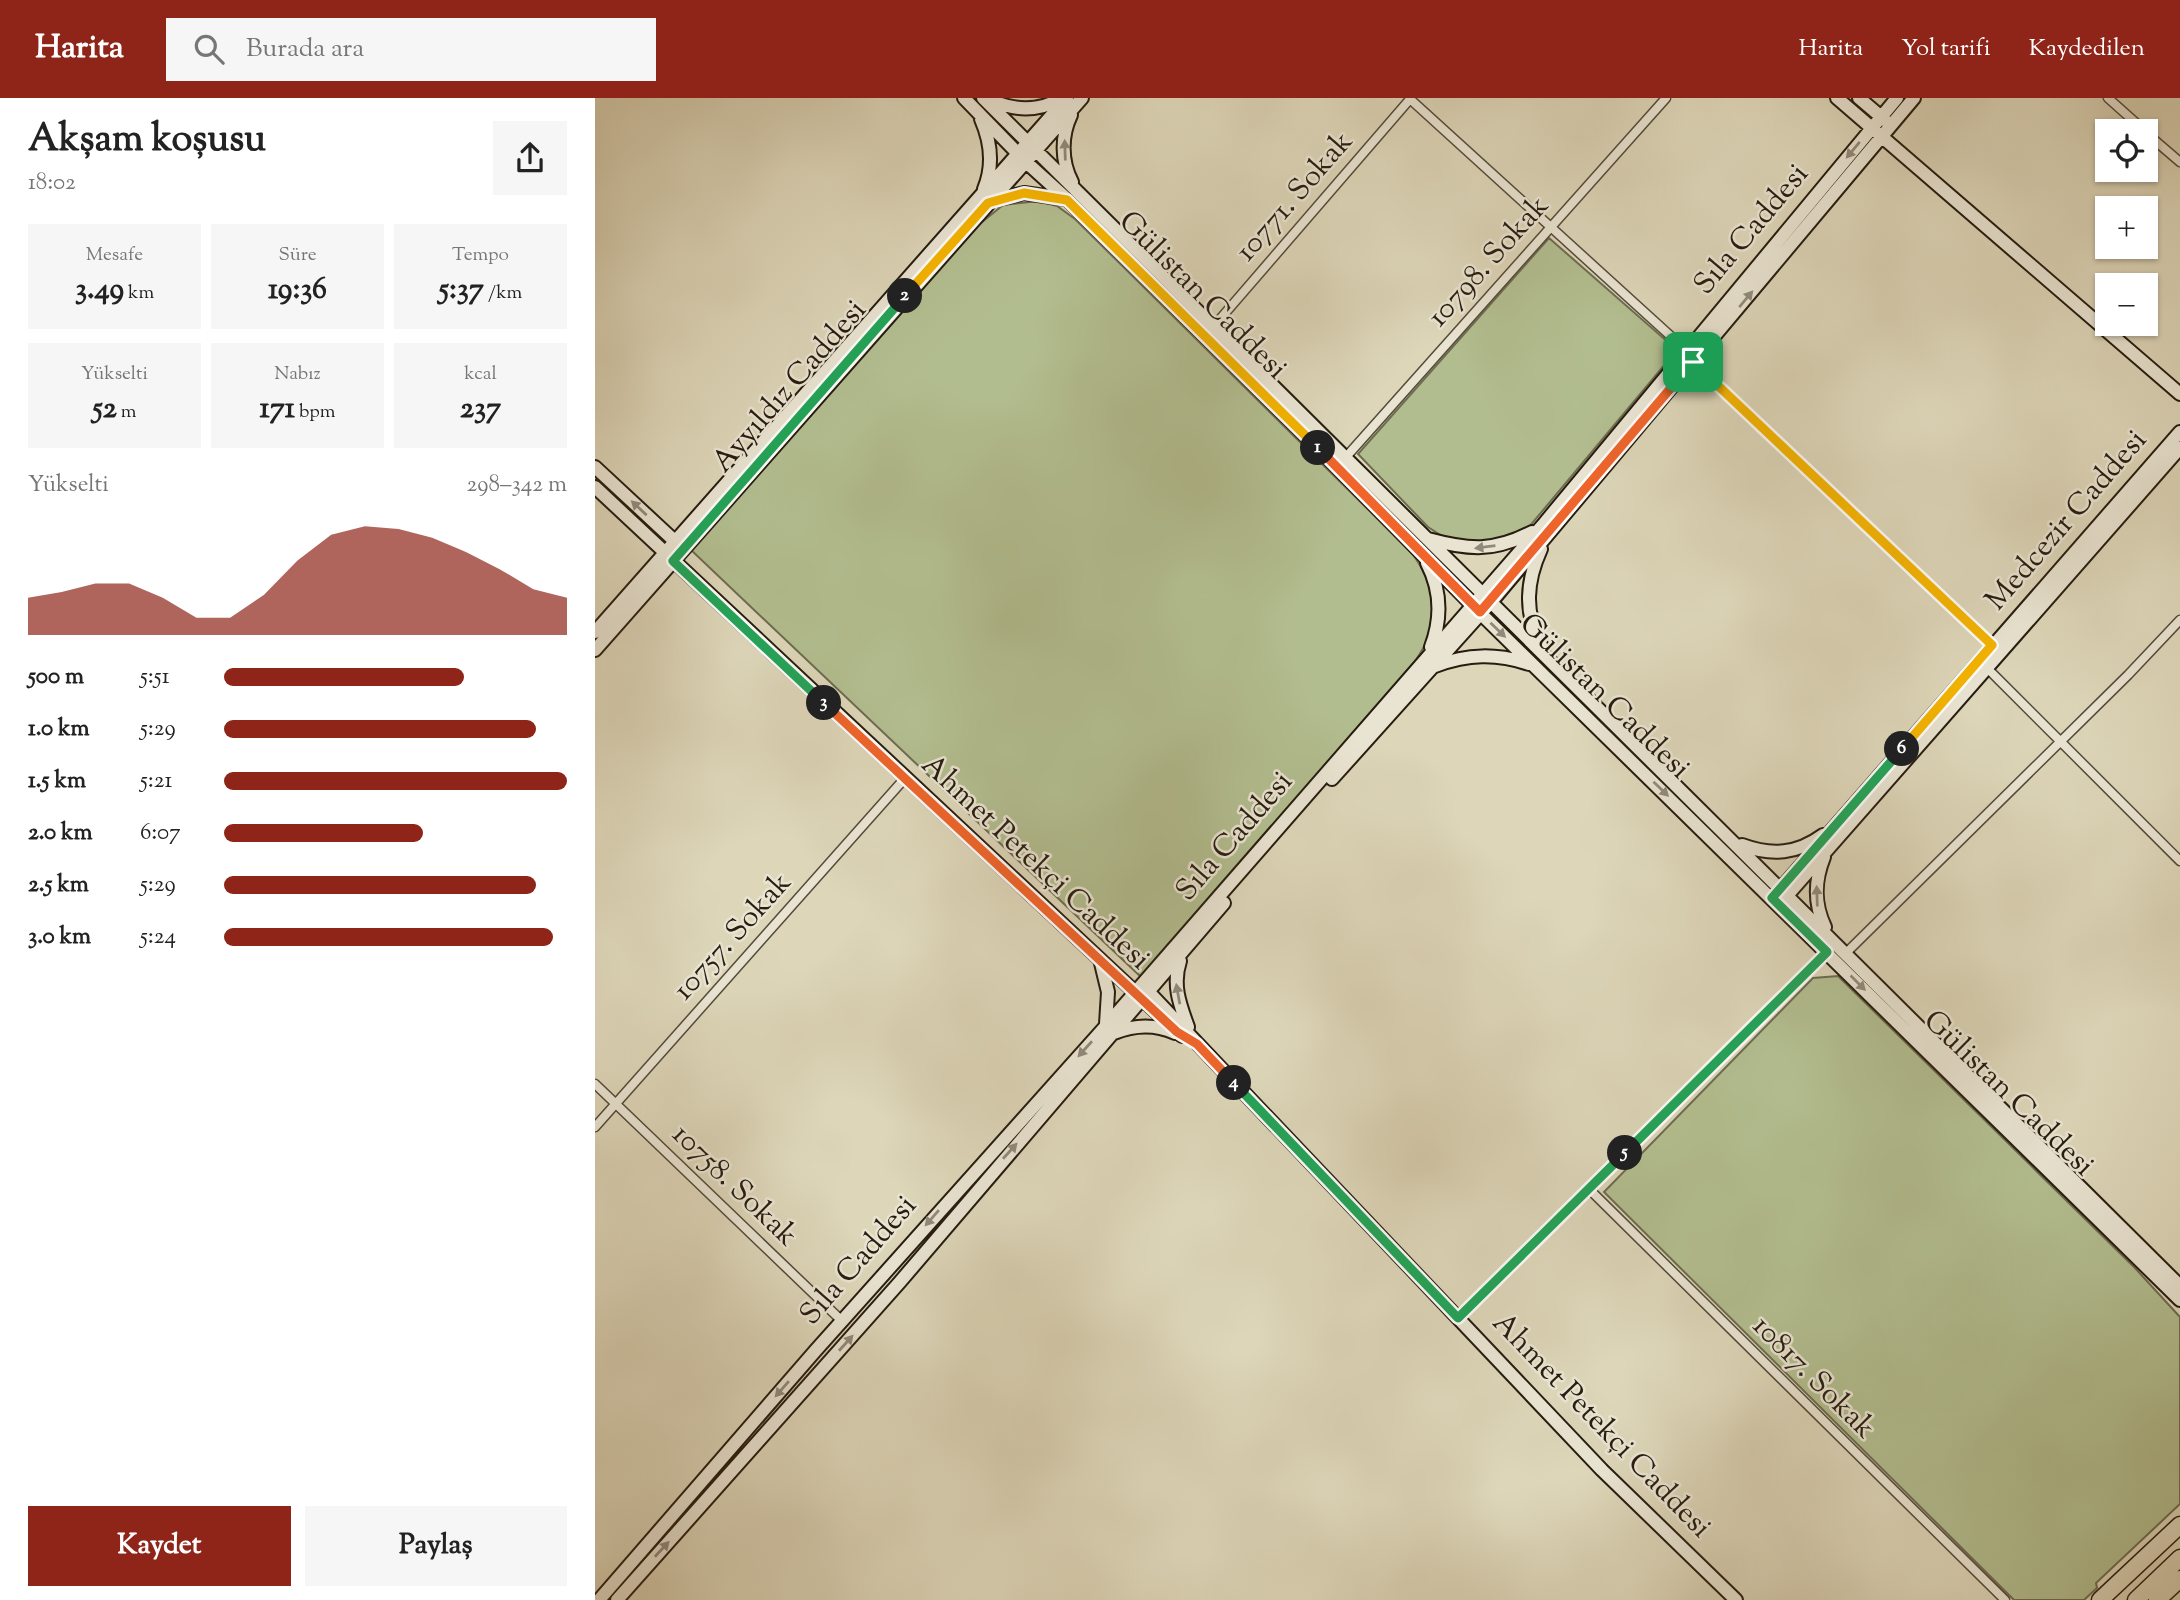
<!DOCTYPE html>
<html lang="tr">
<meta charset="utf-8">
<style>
body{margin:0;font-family:"Sorts Mill Goudy",serif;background:#f6f6f6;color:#222;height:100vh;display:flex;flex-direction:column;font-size:26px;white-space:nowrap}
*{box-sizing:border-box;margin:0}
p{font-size:23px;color:#767676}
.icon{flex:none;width:38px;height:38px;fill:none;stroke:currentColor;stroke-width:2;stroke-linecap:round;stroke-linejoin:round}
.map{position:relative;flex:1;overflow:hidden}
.drawer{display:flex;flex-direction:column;background:#fff;width:595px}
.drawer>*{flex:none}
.controls{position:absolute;left:1500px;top:21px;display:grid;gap:14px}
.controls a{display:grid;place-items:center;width:63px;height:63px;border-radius:0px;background:#fff;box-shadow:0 2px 5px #0004;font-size:35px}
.pin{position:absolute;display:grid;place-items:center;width:60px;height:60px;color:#fff;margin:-30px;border-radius:14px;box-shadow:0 4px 10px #0006}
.km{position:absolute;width:35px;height:35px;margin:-18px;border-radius:50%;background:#222;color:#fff;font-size:19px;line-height:35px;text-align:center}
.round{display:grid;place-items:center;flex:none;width:74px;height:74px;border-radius:0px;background:#f6f6f6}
.headline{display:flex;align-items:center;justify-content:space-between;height:119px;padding:0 28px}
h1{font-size:38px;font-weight:700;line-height:52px}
.metrics{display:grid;grid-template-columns:repeat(3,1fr);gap:10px;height:119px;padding:7px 28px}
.metrics div{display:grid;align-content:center;border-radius:0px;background:#f6f6f6;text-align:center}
.metrics b{font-size:30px;font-weight:700}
.metrics small{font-size:19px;font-weight:400}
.metrics p{font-size:19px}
.chart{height:196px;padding:14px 28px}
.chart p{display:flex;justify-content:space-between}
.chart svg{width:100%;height:126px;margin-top:7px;fill:#8f2418;opacity:.7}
.cta{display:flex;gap:14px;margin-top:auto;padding:14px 28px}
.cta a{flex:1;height:80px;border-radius:0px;background:#8f2418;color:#fff;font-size:28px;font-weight:700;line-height:80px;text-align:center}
.cta a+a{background:#f6f6f6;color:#222}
ul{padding:0 28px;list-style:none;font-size:23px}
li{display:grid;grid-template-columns:112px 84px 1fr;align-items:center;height:52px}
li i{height:18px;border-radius:9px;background:#8f2418}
header{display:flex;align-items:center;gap:42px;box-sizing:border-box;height:98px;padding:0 35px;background:#8f2418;color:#fff}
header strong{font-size:33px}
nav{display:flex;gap:38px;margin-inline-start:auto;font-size:24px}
.search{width:490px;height:63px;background:#f6f6f6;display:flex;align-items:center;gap:18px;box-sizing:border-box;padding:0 24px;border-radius:0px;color:#767676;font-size:26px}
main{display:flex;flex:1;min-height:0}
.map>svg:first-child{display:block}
</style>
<header>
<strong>Harita</strong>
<div class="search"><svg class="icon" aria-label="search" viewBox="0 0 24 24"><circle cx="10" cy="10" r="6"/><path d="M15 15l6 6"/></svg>Burada ara</div>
<nav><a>Harita</a><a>Yol tarifi</a><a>Kaydedilen</a></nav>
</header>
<main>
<section class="drawer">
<div class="headline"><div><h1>Akşam koşusu</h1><p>18:02</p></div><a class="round"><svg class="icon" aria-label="share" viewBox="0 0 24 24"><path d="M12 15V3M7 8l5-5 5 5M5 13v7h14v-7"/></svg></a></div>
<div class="metrics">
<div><p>Mesafe</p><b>3.49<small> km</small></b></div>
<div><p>Süre</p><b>19:36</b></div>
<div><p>Tempo</p><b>5:37<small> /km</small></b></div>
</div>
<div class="metrics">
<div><p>Yükselti</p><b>52<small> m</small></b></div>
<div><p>Nabız</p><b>171<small> bpm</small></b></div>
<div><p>kcal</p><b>237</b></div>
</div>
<div class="chart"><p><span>Yükselti</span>298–342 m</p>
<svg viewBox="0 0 160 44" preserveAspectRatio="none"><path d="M0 44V31L10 29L20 26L30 26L40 31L50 38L60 38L70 30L80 18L90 9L100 6L110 7L120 10L130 15L140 21L150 28L160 31V44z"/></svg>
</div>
<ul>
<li><b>500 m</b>5:51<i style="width:70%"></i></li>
<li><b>1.0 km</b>5:29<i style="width:91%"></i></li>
<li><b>1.5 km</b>5:21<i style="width:100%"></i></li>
<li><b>2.0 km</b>6:07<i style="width:58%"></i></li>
<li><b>2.5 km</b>5:29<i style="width:91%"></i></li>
<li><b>3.0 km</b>5:24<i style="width:96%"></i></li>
</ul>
<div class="cta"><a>Kaydet</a><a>Paylaş</a></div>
</section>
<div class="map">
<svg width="1585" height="1502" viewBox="0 0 1585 1502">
<rect width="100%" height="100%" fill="#ddd6b9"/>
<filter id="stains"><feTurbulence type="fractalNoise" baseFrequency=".00286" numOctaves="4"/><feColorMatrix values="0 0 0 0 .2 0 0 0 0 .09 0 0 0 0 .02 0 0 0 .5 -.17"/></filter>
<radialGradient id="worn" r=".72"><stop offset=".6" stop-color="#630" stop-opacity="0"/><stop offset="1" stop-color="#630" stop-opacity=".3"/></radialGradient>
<path fill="#b2bd8f" stroke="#6c6c50" stroke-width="2" d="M443,103L462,108L480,121L816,454C842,488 846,528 820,563L546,879L96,452L381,129L408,107Z
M954,140L1082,252L934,429L897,444L861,443L847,438L833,429L763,356Z
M1243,878L1539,1169L1585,1219V1406L1501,1485L1502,1490L1489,1502H1419L1009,1094L1218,880Z"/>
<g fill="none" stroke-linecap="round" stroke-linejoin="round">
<g stroke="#544a3a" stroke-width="11">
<path id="street" d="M1513,0L1550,33
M815,1L1091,252
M1550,34L1585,64
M619,228L816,0
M1098,264L1400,549
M751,359L1071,0
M1389,567L1585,763
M1251,855L1533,577L1585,522
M0,986L247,1223
M0,1029L311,679
M994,1091L1410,1502
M863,1220L1232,854"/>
</g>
<g stroke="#261c10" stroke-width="16">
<path id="secondary" d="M369,0L431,64L473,102L729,356L876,506L1585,1202
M388,0L1585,1188
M1242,0L1585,296
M1264,0L1291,23
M394,1C418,13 443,14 467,0
M476,17C466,38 466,63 477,84
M386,21C396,44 399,67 389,91
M396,103L429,95L471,101
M0,369L85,448
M0,389L587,938
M833,441C874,452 899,454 937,434
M832,465C846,492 847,520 836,549
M0,534L472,0
M946,547C929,514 931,484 946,451
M0,552L487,0
M840,568C873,556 901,555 934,566
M737,681L897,503L1319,0
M1147,747C1177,758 1202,756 1228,737
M1229,759C1219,784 1219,806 1230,829
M1182,795L1585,334
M1189,801L1585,350
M585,863C577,887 585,907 593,929
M506,865L513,894L511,926
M548,888L1007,1372L1141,1502
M519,935C539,927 560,926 580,935
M4,1502L221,1252L510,929L947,428L1302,0
M22,1502L304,1185L629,805"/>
</g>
<g stroke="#261c10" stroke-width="19">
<path id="highway" d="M1505,1502L1585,1427
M1541,1502L1585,1460
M1562,1502L1585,1481"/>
</g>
<use href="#street" stroke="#e9e4d2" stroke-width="8"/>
<use href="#secondary" stroke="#e9e4d2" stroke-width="12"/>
<use href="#highway" stroke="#ddd6b9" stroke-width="16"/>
</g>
<defs><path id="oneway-solid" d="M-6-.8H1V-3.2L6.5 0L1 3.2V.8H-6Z" transform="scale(1.75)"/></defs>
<g fill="#918a7b">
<use href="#oneway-solid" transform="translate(470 52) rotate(-92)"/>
<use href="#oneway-solid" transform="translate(1258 52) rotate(130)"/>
<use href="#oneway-solid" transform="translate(1151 201) rotate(-50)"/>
<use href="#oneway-solid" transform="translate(44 410) rotate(-137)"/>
<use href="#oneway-solid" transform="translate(890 449) rotate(173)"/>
<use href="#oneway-solid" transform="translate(903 532) rotate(44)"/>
<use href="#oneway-solid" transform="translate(1066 691) rotate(44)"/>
<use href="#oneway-solid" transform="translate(1222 798) rotate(-92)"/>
<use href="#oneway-solid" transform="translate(1263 885) rotate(45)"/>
<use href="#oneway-solid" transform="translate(583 896) rotate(-100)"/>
<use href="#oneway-solid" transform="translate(490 951) rotate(132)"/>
<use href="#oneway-solid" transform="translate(415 1053) rotate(-48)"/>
<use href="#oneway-solid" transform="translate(337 1120) rotate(131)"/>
<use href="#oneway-solid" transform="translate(251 1245) rotate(-48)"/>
<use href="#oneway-solid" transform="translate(187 1291) rotate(131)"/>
<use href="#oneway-solid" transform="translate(67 1451) rotate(-47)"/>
</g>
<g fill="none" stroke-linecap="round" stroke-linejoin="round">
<g stroke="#fff" stroke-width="14">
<path id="split-1" d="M723,350L885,514L1098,264"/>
</g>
<g stroke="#fff" stroke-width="14">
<path id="split-2" d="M310,198L393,105L429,95L472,102L723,350"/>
</g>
<g stroke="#fff" stroke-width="14">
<path id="split-3" d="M229,605L78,463L310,198"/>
</g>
<g stroke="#fff" stroke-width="14">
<path id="split-4" d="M229,605L582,934L602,946L639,985"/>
</g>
<g stroke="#fff" stroke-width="14">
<path id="split-5" d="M639,985L863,1220L1030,1055"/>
</g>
<g stroke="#fff" stroke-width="14">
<path id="split-6" d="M1030,1055L1232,854L1177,800L1307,651"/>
</g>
<g stroke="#fff" stroke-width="14">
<path id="split-7" d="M1098,264L1397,547L1307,651"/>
</g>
<use href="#split-1" stroke="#f0652b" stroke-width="9"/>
<use href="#split-2" stroke="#f5b400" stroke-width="9"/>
<use href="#split-3" stroke="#22a559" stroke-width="9"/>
<use href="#split-4" stroke="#f0652b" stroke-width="9"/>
<use href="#split-5" stroke="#22a559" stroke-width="9"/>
<use href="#split-6" stroke="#22a559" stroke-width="9"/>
<use href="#split-7" stroke="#f5b400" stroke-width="9"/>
</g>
<g text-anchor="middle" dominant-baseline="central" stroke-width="5" stroke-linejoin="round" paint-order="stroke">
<g font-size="30" fill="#261c10" stroke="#e9e4d2">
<text transform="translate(700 99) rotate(-49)">10771. Sokak</text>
<text transform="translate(1157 132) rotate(-50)">Sıla Caddesi</text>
<text transform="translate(894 164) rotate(-48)">10798. Sokak</text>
<text transform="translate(607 198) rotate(45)">Gülistan Caddesi</text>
<text transform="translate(195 289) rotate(-49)">Ayyıldız Caddesi</text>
<text transform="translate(1472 423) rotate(-49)">Medcezir Caddesi</text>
<text transform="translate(1009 599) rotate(44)">Gülistan Caddesi</text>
<text transform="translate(640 739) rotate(-49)">Sıla Caddesi</text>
<text transform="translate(440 765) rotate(43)">Ahmet Petekçi Caddesi</text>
<text transform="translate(138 839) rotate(-48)">10757. Sokak</text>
<text transform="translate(1413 996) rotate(44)">Gülistan Caddesi</text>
<text transform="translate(139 1088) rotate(44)">10758. Sokak</text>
<text transform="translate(264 1163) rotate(-49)">Sıla Caddesi</text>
<text transform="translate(1218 1280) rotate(45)">10817. Sokak</text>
<text transform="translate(1006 1328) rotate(46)">Ahmet Petekçi Caddesi</text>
</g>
</g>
<rect width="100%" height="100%" filter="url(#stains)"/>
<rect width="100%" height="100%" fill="url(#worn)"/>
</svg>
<div class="controls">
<a><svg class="icon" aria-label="locate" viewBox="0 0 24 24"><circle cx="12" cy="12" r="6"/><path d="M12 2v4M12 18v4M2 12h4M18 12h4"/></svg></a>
<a>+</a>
<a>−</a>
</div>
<div class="pin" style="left:1098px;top:264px;background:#1e9e55"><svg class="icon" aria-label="arrive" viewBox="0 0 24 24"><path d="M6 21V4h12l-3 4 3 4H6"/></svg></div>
<b class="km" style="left:723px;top:350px">1</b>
<b class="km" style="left:310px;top:198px">2</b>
<b class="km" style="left:229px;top:605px">3</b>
<b class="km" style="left:639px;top:985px">4</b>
<b class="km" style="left:1030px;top:1055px">5</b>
<b class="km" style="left:1307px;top:651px">6</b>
</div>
</main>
